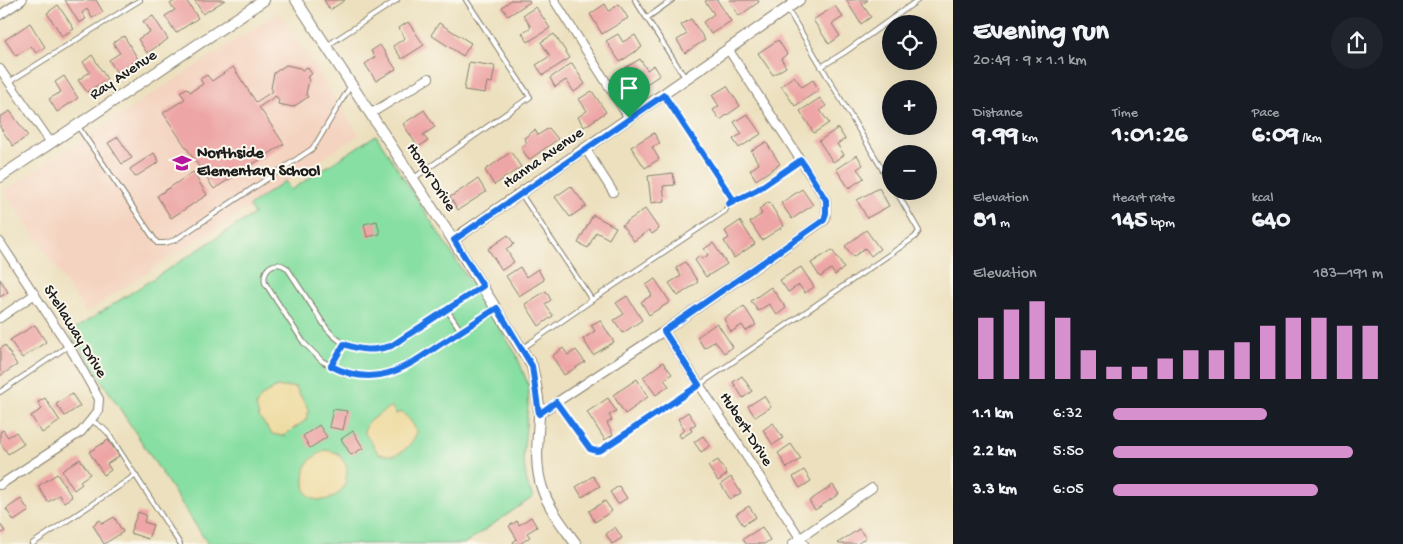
<!DOCTYPE html>
<meta charset="utf-8">
<style>
body{margin:0;font-family:"Gochi Hand",sans-serif;background:#20242c;color:#f1f3f6;height:100vh;display:flex;flex-direction:column;font-size:19px;white-space:nowrap}
*{box-sizing:border-box;margin:0}
p{font-size:16px;color:#9ea1a6}
.icon{flex:none;width:28px;height:28px;fill:none;stroke:currentColor;stroke-width:2;stroke-linecap:round;stroke-linejoin:round}
.map{position:relative;flex:1;overflow:hidden}
.sheet{display:flex;flex-direction:column;background:#171b24;width:450px}
.sheet>*{flex:none}
.controls{position:absolute;left:882px;top:15px;display:grid;gap:10px}
.controls a{display:grid;place-items:center;width:55px;height:55px;border-radius:50%;background:#171b24;box-shadow:0 5px 20px #0002;font-size:25px}
.pin{position:absolute;display:grid;place-items:center;width:42px;height:42px;color:#fff;margin:-51px -21px;border-radius:50% 50% 50% 0;rotate:-45deg;box-shadow:0 0 5px #0007}
.pin .icon{rotate:45deg}
.round{display:grid;place-items:center;flex:none;width:52px;height:52px;border-radius:26px;background:#20242c}
.headline{display:flex;align-items:center;justify-content:space-between;height:85px;padding:0 20px}
h1{font-size:28px;font-weight:700;line-height:38px}
.stats{display:grid;grid-template-columns:repeat(3,1fr);gap:8px;height:85px;padding:5px 20px}
.stats div{display:grid;align-content:center}
.stats b{font-size:25px;font-weight:700}
.stats small{font-size:14px;font-weight:400}
.stats p{font-size:14px}
.chart{height:140px;padding:10px 20px}
.chart p{display:flex;justify-content:space-between}
.chart svg{width:100%;height:90px;margin-top:5px;stroke:#d690ce;stroke-width:6}
ul{padding:0 20px;list-style:none;font-size:16px}
li{display:grid;grid-template-columns:80px 60px 1fr;align-items:center;height:38px}
li i{height:12px;border-radius:6px;background:#d690ce}
main{display:flex;flex:1;min-height:0}
.map>svg:first-child{display:block}
</style>
<main>
<div class="map">
<svg width="953" height="544" viewBox="0 0 953 544">
<rect width="100%" height="100%" fill="#fbf7ec"/>
<filter id="ink" filterUnits="userSpaceOnUse"><feTurbulence type="fractalNoise" baseFrequency=".02" numOctaves="2"/><feDisplacementMap in="SourceGraphic" scale="10" xChannelSelector="R" yChannelSelector="G"/><feConvolveMatrix kernelMatrix="1 2 1 2 8 2 1 2 1" color-interpolation-filters="sRGB"/></filter>
<filter id="wash" filterUnits="userSpaceOnUse"><feTurbulence type="fractalNoise" baseFrequency=".0096" numOctaves="4" result="noise"/><feDisplacementMap in="SourceGraphic" scale="20" xChannelSelector="R" yChannelSelector="G"/><feGaussianBlur stdDeviation="1.12" result="paint"/><feColorMatrix in="noise" values="0 0 0 0 0 0 0 0 0 0 0 0 0 0 0 0 0 1.4 0 .05"/><feComposite in="paint" operator="in"/></filter>
<g filter="url(#wash)">
<rect width="100%" height="100%" fill="#ece0be"/>
<path fill="#f4d3c0" d="M279,12L359,135L86,312L4,191Z"/>
<path fill="#88dfa3" stroke="#527e60" d="M376,135L516,354L529,387L528,405L523,458L527,483L533,497L464,544H208L70,332L254,214L249,206L285,181L291,190Z"/>
<path fill="#eeda9e" stroke="#857b5d" d="M277,387H295L309,410L306,420L283,436L272,434L259,417L256,405L262,396Z
M391,406L396,414L401,412C409,417 413,424 417,432C414,441 405,452 395,455C390,456 384,454 379,454L364,432L368,422Z
M325,450L338,453C340,457 345,462 346,466C348,470 346,474 346,478C344,504 302,510 304,480C305,460 310,460 325,450Z"/>
<g id="blocks">
<path fill="#eda6a5" d="M65,0H96L103,12L92,18L87,9L82,13L86,19L79,23Z
M176,0H186L198,18L176,33L165,16L175,10L170,4Z
M196,0H225L203,14L195,1Z
M324,0H345L330,10Z
M510,0H529L530,2L508,16L502,7L510,1Z
M707,0H717L731,21L711,34L703,22L714,14L705,1Z
M729,0H758L759,2L739,16Z
M846,0H868L862,4L871,17L861,24Z
M605,4L609,11L619,4L628,18L602,34L590,14Z
M58,5L74,29L62,36L47,13Z
M835,6L843,17L832,24L840,36L829,44L813,20Z
M536,7L550,28L528,42L522,33L531,27L523,15Z
M153,16L168,39L147,53L138,39L150,32L143,21Z
M691,19L705,40L685,53L677,40L687,34L681,25Z
M408,22L424,45L402,59L393,46L405,38L399,28Z
M30,23L45,47L36,53L31,46L16,56L5,40Z
M439,23L471,43L463,56L431,35Z
M554,34L570,58L543,75L536,65L550,56L541,42Z
M618,34L623,42L635,35L642,47L620,62L606,41Z
M124,36L138,59L117,73L109,60L120,53L113,43Z
M778,40L787,54L781,59L786,67L773,75L758,53Z
M380,45L396,69L376,81L365,64L375,57L371,51Z
M92,55L107,79L87,92L78,80L90,72L83,62Z
M640,59L647,70L654,65L660,75L639,89L625,68Z
M469,62L495,66L492,83L487,82L485,93L464,90Z
M572,63L585,84L574,92L566,80L555,87L550,78Z
M286,65L300,68L302,70L307,67L312,74L307,77L309,80L306,94L308,97L293,107L278,104L279,100L276,96L259,107L284,144L214,189L163,113L185,99L180,92L187,88L190,92L203,84L200,79L207,75L212,81L233,67L256,102L273,91L271,88L274,73Z
M64,76L78,98L57,112L49,99L61,92L55,82Z
M794,76L802,87L813,80L819,90L795,106L781,86Z
M727,86L740,106L720,120L713,110L719,106L712,95Z
M592,91L606,112L584,127L578,117L587,111L579,99Z
M820,98L826,106L820,110L829,123L814,133L800,111Z
M424,110L435,127L423,135L428,141L418,147L403,124Z
M10,111L28,136L13,146L0,127V117Z
M747,114L761,134L739,148L733,139L742,134L734,122Z
M549,128L558,139L529,160L521,148L527,143L524,138L535,130L538,135Z
M838,128L845,139L837,144L844,155L833,162L819,141Z
M654,133L660,143L652,147L659,159L645,168L631,147Z
M118,137L132,158L122,164L108,143Z
M766,142L780,164L756,180L750,170L759,164L751,151Z
M511,152L521,167L494,185L485,170Z
M154,153L159,162L135,177L130,169Z
M857,155L863,165L857,169L864,178L849,188L836,169Z
M193,172L207,195L171,218L157,196Z
M673,173L675,185L663,186L665,201L651,203L648,176Z
M478,179L486,192L458,210L450,197Z
M571,186L586,206L570,217L555,197Z
M879,188L889,206L867,218L857,200Z
M802,189L813,205L792,219L781,203Z
M769,202L784,226L762,240L750,222L762,214L759,209Z
M645,209L659,229L652,234L649,230L634,241L622,225Z
M593,215L616,227L609,239L596,232L588,248L578,243Z
M377,221L380,234L367,237L364,224Z
M740,221L755,244L734,258L724,241L729,238L725,231Z
M866,230L880,249L871,256L865,248L853,257L845,246Z
M508,235L514,244L506,249L514,262L502,270L488,249Z
M713,243L727,264L706,277L695,260L700,256L702,259L708,255L704,249Z
M832,250L844,268L835,275L831,269L820,277L811,263Z
M685,262L698,282L678,296L669,283L681,276L676,268Z
M520,267L526,277L538,269L544,280L519,296L506,276Z
M801,267L814,287L805,293L799,285L788,292L780,280Z
M0,279L8,292L0,297Z
M655,279L670,302L649,315L641,302L652,295L646,285Z
M771,287L786,308L777,315L769,304L758,311L751,301Z
M546,291L551,300L545,304L553,316L539,326L525,304Z
M627,296L642,320L623,333L614,320L624,314L616,303Z
M744,306L756,325L746,331L742,325L731,332L724,319Z
M600,320L614,342L593,355L583,339L595,331L591,325Z
M717,323L733,347L724,353L715,341L704,348L697,337Z
M35,325L46,342L22,358L10,340Z
M5,345L17,365L0,376V349Z
M563,348L568,355L576,350L585,362L564,375L552,356Z
M663,362L672,374L664,380L669,386L656,395L643,377Z
M742,376L752,391L743,398L733,382Z
M637,379L648,397L634,406L635,407L625,414L613,395Z
M72,394L80,406L65,416L56,404Z
M764,396L771,407L755,417L748,406Z
M45,398L60,421L42,433L31,416L42,409L38,402Z
M608,398L616,411L609,415L612,420L607,423L613,435L605,440L587,412Z
M333,409L347,411L343,430L329,427Z
M688,412L696,424L690,427L692,431L681,438L679,434L685,430L678,419Z
M773,423L783,438L773,445L763,430Z
M319,425L327,437L310,448L303,436Z
M3,430L8,437L16,432L24,444L8,454L0,442V432Z
M353,431L363,448L351,455L341,439Z
M703,436L710,446L701,452L694,442Z
M108,440L119,456L107,464L111,470L104,475L89,452Z
M791,444L801,459L787,468L778,453Z
M80,459L90,474L80,481L82,484L74,490L62,471Z
M718,460L727,474L718,481L708,466Z
M804,470L811,481L800,488L793,477Z
M57,474L72,497L64,502L59,495L48,502L38,486Z
M593,476L600,486L582,497L576,487Z
M731,477L741,493L730,499L721,484Z
M833,485L839,494L815,510L809,501Z
M619,486L627,498L618,504L610,492Z
M21,499L29,511L14,521L6,509Z
M605,501L612,511L595,522L589,511Z
M749,506L756,517L743,525L736,514Z
M138,512L146,515L144,522L153,525L148,539L130,533Z
M114,517L123,532L104,544L93,525L100,520L102,524Z
M531,517L537,527L527,533L530,537L520,544H514L513,542L517,539L509,526L517,521L519,525Z
M0,524L5,531L0,534Z
M615,527L622,538L612,544L606,534Z
M762,527L770,540L764,544H746L743,539Z
M859,529L866,538L857,544H839L838,543Z"/>
</g>
</g>
<g filter="url(#ink)">
<use href="#blocks" fill-opacity="0" stroke="#847e6d" stroke-width="1"/>
<g fill="none" stroke-linecap="round" stroke-linejoin="round">
<g stroke="#847e6d" stroke-width="6">
<path id="service" d="M635,0L686,79
M788,10L891,184
M647,18L672,0
M328,45L397,0
M821,67L845,52L918,0
M9,82L140,0
M77,125L157,243H165L175,240L312,149L317,142L351,85
M414,178L530,97L466,0
M521,194L592,300
M729,204L757,190L801,160
M481,288L391,346C364,354 345,350 327,329L287,268C275,259 262,268 265,283L304,343L322,361L344,373L369,376L394,372L416,361L496,308
M447,310L461,331
M523,348L592,300L725,211L732,198L664,95
M331,366L345,344
M0,392L68,346
M556,403L590,449L596,451L601,450L699,385L915,237L919,231L896,191
M91,420L103,428L108,433L180,544
M32,544L136,475"/>
</g>
<g stroke="#847e6d" stroke-width="10">
<path id="minor" d="M554,0L629,118
M0,15L22,0
M0,69L51,143
M370,114L429,78
M585,148L613,192
M0,242L73,353L99,399L98,411L81,432L0,485
M0,318L35,294
M664,331L804,544
M539,414L664,331L825,220L826,213V200L785,136L728,49
M792,544L872,488"/>
</g>
<g stroke="#847e6d" stroke-width="12">
<path id="tertiary" d="M296,0L453,240L532,366C535,382 540,400 539,416C538,440 534,464 542,488C549,509 564,527 576,544
M0,177L264,0
M453,240L799,0"/>
</g>
<use href="#service" stroke="#fff" stroke-width="4"/>
<use href="#minor" stroke="#fff" stroke-width="8"/>
<use href="#tertiary" stroke="#fff" stroke-width="10"/>
</g>
</g>
<g fill="none" stroke-linecap="round" stroke-linejoin="round" filter="url(#ink)">
<g stroke="#fff" stroke-width="10">
<path id="route" d="M664,95L732,198L729,204L757,190L801,160L826,200V213L824,220L664,331L699,385L601,450L596,451L590,449L556,402L539,414L532,366L497,308C478,320 460,332 441,344C404,369 375,389 331,366L344,344C361,351 374,351 391,346L483,286L454,240Z"/>
</g>
<use href="#route" stroke="#1a73e8" stroke-width="6"/>
</g>
<defs>
<g id="school-bare" transform="scale(1.5)"><path d="M0-5L7-2L0 1L-7-2ZM-4 1L0 2.5L4 1V4Q0 6-4 4Z" fill="#b5179e" stroke="#fbf7ec" stroke-width="2.5" paint-order="stroke"/></g>
</defs>
<g fill-rule="evenodd">
<use href="#school-bare" x="182" y="163"/>
</g>
<g text-anchor="middle" dominant-baseline="central" stroke-width="4" stroke-linejoin="round" paint-order="stroke">
<g font-size="16" fill="#1c1c1c" stroke="#fbf7ec">
<text transform="translate(124 76) rotate(-34)">Ray Avenue</text>
<text transform="translate(544 159) rotate(-35)">Hanna Avenue</text>
<text transform="translate(430 178) rotate(57)">Honor Drive</text>
<text transform="translate(74 332) rotate(58)">Stellaway Drive</text>
<text transform="translate(745 430) rotate(57)">Hubert Drive</text>
</g>
<g font-size="16" font-weight="bold" fill="#1c1c1c" stroke="#fbf7ec" text-anchor="start">
<text x="197" y="154">Northside<tspan x="197" dy="18">Elementary School</tspan></text>
</g>
</g>
</svg>
<div class="controls">
<a><svg class="icon" aria-label="locate" viewBox="0 0 24 24"><circle cx="12" cy="12" r="6"/><path d="M12 2v4M12 18v4M2 12h4M18 12h4"/></svg></a>
<a>+</a>
<a>−</a>
</div>
<div class="pin" style="left:629px;top:118px;background:#1e9e55"><svg class="icon" aria-label="arrive" viewBox="0 0 24 24"><path d="M6 21V4h12l-3 4 3 4H6"/></svg></div>
</div>
<section class="sheet">
<div class="headline"><div><h1>Evening run</h1><p>20:49 · 9 × 1.1 km</p></div><a class="round"><svg class="icon" aria-label="share" viewBox="0 0 24 24"><path d="M12 15V3M7 8l5-5 5 5M5 13v7h14v-7"/></svg></a></div>
<div class="stats">
<div><p>Distance</p><b>9.99<small> km</small></b></div>
<div><p>Time</p><b>1:01:26</b></div>
<div><p>Pace</p><b>6:09<small> /km</small></b></div>
</div>
<div class="stats">
<div><p>Elevation</p><b>81<small> m</small></b></div>
<div><p>Heart rate</p><b>145<small> bpm</small></b></div>
<div><p>kcal</p><b>640</b></div>
</div>
<div class="chart"><p><span>Elevation</span>183–191 m</p>
<svg viewBox="0 0 160 44" preserveAspectRatio="none"><path d="M5 44V14M15 44V10M25 44V6M35 44V14M45 44V30M55 44V38M65 44V38M75 44V34M85 44V30M95 44V30M105 44V26M115 44V18M125 44V14M135 44V14M145 44V18M155 44V18"/></svg>
</div>
<ul>
<li><b>1.1 km</b>6:32<i style="width:57%"></i></li>
<li><b>2.2 km</b>5:50<i style="width:89%"></i></li>
<li><b>3.3 km</b>6:05<i style="width:76%"></i></li>
</ul>
</section>
</main>
